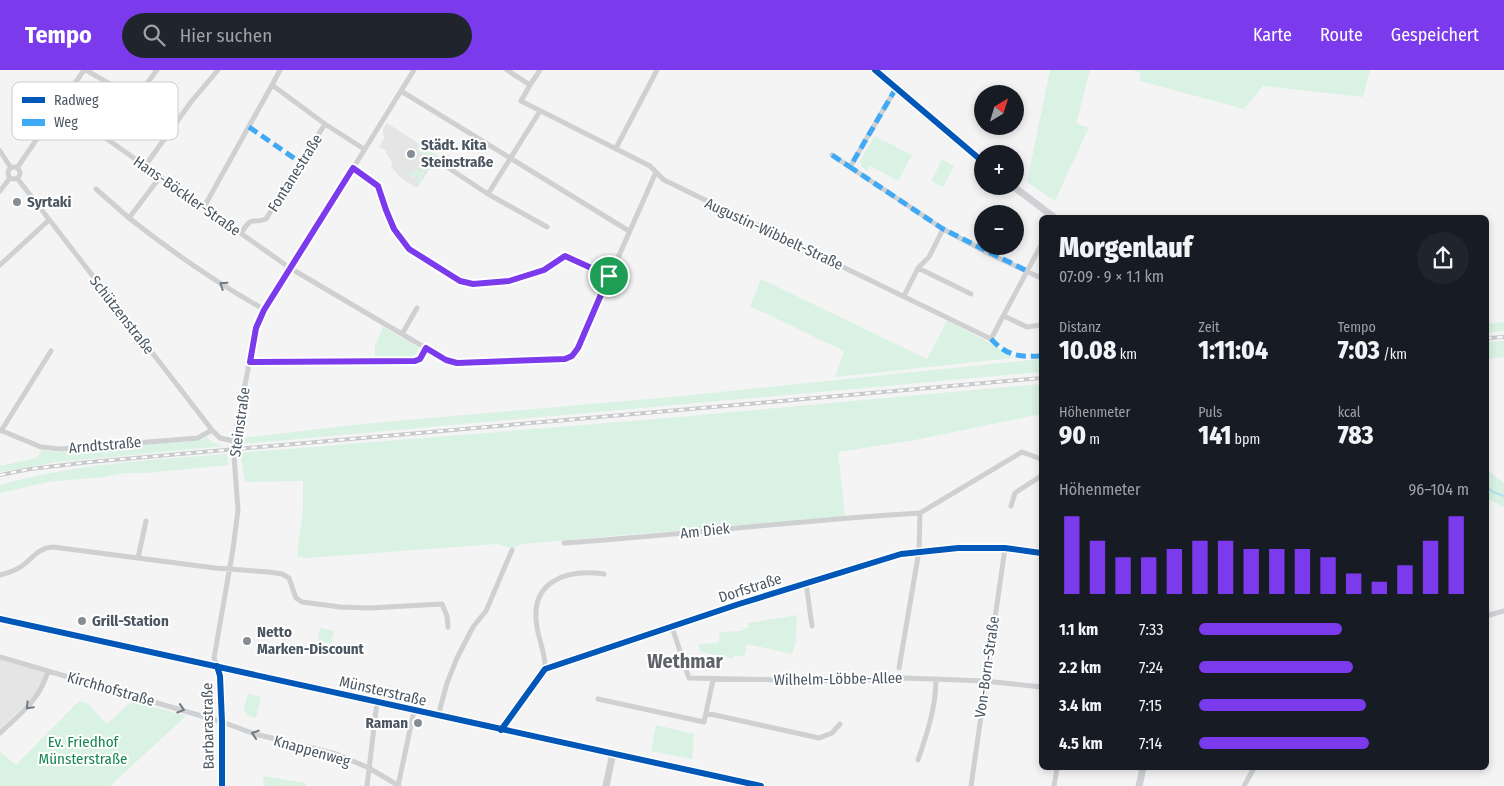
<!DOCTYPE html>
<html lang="de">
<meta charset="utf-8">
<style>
body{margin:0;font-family:"Fira Sans Condensed",sans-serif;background:#20242c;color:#f1f3f6;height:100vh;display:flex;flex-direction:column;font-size:19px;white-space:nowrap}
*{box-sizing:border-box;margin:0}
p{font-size:16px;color:#9ea1a6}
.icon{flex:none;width:28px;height:28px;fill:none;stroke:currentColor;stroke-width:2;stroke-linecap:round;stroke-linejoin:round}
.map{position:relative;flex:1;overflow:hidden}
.details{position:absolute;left:1039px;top:145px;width:450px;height:555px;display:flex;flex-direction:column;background:#171b24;border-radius:8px;box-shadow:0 2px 8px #0003}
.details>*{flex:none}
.needle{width:32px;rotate:38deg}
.controls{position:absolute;left:974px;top:15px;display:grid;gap:10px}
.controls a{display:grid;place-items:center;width:50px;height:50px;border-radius:50%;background:#171b24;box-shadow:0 2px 8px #0003;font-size:25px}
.pin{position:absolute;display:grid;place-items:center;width:42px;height:42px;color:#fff;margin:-21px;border:2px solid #fff;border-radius:50%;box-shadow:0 1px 5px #0007}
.round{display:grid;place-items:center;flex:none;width:52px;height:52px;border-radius:26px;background:#20242c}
.summary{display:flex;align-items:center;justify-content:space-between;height:85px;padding:0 20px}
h1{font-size:28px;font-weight:800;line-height:38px}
.metrics{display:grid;grid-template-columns:repeat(3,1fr);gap:8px;height:85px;padding:5px 20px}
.metrics div{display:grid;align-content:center}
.metrics b{font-size:25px;font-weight:800}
.metrics small{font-size:14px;font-weight:400}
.metrics p{font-size:14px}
.chart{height:140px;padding:10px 20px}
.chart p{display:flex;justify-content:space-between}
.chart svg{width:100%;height:90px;margin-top:5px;stroke:#7c3aed;stroke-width:6}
ul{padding:0 20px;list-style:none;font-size:16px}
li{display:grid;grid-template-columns:80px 60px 1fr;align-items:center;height:38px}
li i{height:12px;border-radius:6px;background:#7c3aed}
header{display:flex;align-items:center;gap:30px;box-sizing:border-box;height:70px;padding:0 25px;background:#7c3aed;color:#fff}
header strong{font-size:24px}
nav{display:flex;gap:28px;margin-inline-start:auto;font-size:18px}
.search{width:350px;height:45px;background:#20242c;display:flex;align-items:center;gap:12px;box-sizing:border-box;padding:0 18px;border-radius:28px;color:#9ea1a6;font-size:19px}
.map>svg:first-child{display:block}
</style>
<header>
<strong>Tempo</strong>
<div class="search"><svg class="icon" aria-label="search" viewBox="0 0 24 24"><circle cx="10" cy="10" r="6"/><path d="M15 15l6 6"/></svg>Hier suchen</div>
<nav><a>Karte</a><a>Route</a><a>Gespeichert</a></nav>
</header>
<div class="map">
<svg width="1504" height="716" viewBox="0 0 1504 716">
<rect width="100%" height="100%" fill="#f4f4f4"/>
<path fill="#e6e5e6" d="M387,53L438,86L417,118L402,109L391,97L392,93L385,80L379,77L385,67L382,64L384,62L382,61Z
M0,589L45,603L41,616L34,626L0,659Z"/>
<path fill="#d9f2e3" d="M1050,0H1090L1076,54L1089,57L1055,131L1027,112Z
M1130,0H1370L1363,27L1263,16L1244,39L1140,11V2Z
M875,66L912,85L898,111L870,96L867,101L861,96L860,91Z
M419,74L438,86L432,94L430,91L434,88V85H430L424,87V89L428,91L425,94V101L422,107L423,108L419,115L416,112L419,111L417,106L412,108L408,105H404L406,102L410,105L416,98L418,102H421L419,98L423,93L421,88L423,85L416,78Z
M942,89L954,96L943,117L931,111Z
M761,209L927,289L947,251L992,274L1013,288L835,307L844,281L750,236Z
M1504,252V261L1486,263V254Z
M383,257L417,277L419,280L411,289L375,290V276Z
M1504,271V287L1486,289V272Z
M1041,289V302L242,374V368L362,354L672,327Z
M1041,314V344L915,370L838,382L845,446L522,474L512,478L497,474L306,488L297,487L303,438V411L245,412L240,383L656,349Z
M207,367L211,372L224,376L57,392L0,402V396L37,388L42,380L59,382L202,370Z
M227,384L228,395L147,403H125L104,407L48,412L0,423V415C73,394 152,390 227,384Z
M1486,399L1504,413V437L1486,428Z
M797,545L796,572L792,584L747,574L744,587L734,585L733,588L701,582L698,574L716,573L720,570L719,562L741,561L749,557L748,553Z
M320,558L334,561L331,574L318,571Z
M248,624L261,627L256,648L246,645L244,638Z
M79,631L87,633L107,654L132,631L186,646L110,716H0V682L16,695Z
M656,655L694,664L692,689L651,681Z
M263,706L305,713L306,714L305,716H264Z"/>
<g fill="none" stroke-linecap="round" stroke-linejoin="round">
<path stroke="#aee2f0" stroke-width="2" d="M1486,416L1493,422L1504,426"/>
<path stroke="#ced0d2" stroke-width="5" d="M86,0L122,21
M280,0L272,15L325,54L364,79
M507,0L530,15L521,31L650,96L664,110L991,269L1041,175
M530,15L540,0
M896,18L850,97L943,159L988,183L1041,208
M401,21L629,161
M60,36L290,198L446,290L457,293L565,289L572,286L578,278L656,102
M95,61L122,21L133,25H138L157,0
M616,78L657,0
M0,81L11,98
M832,85L850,97
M438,91L488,124L547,157
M145,96L191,32L218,0
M8 103a6 6 0 1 1 12 0a6 6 0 1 1-12 0Z
M17,98L84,0
M353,98L378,116L386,140L394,159L409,179L460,211L473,214L509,211L544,200L565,186L609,206
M160,107L129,148C172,182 217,213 265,240
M17,108L212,360L220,368L234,371
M96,119L129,148
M0,121L10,108
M488,124L540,41
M204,137L272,15
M241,163C254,144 249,155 266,149L325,54
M0,195L49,150
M918,198L971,224
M904,226L918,198L929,187L943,159
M1004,246L1027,257L1041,255
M402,264L417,238
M250,292L415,291L420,289L426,278
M0,360L41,377L61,379L198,368L212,360
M1,361L51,281
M1011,436L1015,423L1041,406
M920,443L1022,382L1041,389
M564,473C683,465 801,450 920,443L919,481L899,598
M138,488L146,451
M0,505C8,503 15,501 22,496C33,488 38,478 53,477L215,498L269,502L282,504L289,508L296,528L302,532L340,537L369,538L442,534L447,546L448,557
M806,513L812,556
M1486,546L1504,541
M672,557L689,608L847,611L905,608L985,611L1041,617
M0,587L222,652L255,664L336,684L369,698L399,716
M545,599C546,585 539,571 537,557C529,511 566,499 604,504
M598,629L704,652L713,610
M706,643L819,668L832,663L840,654
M438,646L447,613L457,588L473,557L486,541L512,480
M501,660L545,599L739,534L901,484L958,478H1005L1041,483
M0,663C22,642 39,631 48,601
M918,690C927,664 936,637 936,609
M222,716L220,606L214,588L233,479L238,440L234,386V371L256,258L265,240L414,0
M367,716L377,632
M398,716L414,641
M971,716L1005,478
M1054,716L1057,698
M1244,716L1254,698"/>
<path stroke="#ced0d4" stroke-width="7" d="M875,0L982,91
M1013,116L1055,148
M606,716L613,683
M1139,716L1143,698"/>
<path stroke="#caced1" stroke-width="8" d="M0,549L761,716"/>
<g stroke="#c9cacc" stroke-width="4">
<path id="rail" d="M1486,268L1504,267
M0,405L30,399L90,392L1041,308"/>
</g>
<use href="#rail" stroke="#fff" stroke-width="2" stroke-dasharray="5.5" stroke-linecap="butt"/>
<path stroke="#3fa9f5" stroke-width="5" stroke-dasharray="10 5" stroke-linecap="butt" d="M896,18L850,97L943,159L1027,201
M249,57L301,93
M832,85L850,97
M991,269C1007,286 1019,287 1041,286
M250,292L415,291L420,289L426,278"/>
<g stroke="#fff" stroke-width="9">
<path id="cycleway" d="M875,0L982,91
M0,549L761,716
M217,596L220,606L222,652V716
M501,660L545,599L739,534L901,484L958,478H1005L1041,483"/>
</g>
<use href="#cycleway" stroke="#0057b8" stroke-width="6"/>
</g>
<defs><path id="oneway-chevron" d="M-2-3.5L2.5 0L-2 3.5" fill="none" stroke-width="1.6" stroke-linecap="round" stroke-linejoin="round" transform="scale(1.25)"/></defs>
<g stroke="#727b83">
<use href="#oneway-chevron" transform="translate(223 215) rotate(-147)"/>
<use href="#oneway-chevron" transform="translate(29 636) rotate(134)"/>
<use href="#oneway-chevron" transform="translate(181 639) rotate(17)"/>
<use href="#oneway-chevron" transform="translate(255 664) rotate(-162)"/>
</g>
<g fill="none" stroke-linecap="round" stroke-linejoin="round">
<g stroke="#fff" stroke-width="10">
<path id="route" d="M353,98L378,116L386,140L394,159L409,179L460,211L473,214L509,211L544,200L565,186L609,206L578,278L572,286L565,289L457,293L446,290L426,278L420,289L415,291L250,292L256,258L264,240Z"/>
</g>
<use href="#route" stroke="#7c3aed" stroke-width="6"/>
</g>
<g fill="#868d94" stroke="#fff" stroke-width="2">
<circle cx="411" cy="84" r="5"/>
<circle cx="17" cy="132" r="5"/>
<circle cx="82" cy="551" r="5"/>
<circle cx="247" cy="571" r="5"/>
<circle cx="418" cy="653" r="5"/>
</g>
<g text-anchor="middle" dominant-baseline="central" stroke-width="4" stroke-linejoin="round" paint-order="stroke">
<g font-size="15" font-weight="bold" fill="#4a5661" stroke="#fff" text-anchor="start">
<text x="421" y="75">Städt. Kita<tspan x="421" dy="17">Steinstraße</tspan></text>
<text x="27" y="132">Syrtaki</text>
<text x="92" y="551">Grill-Station</text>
<text x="257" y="562">Netto<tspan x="257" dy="17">Marken-Discount</tspan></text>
<text x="408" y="653" text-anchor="end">Raman</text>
</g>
<g font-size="15" fill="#4a5661" stroke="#fff">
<text transform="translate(295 103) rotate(-58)">Fontanestraße</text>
<text transform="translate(187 126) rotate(35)">Hans-Böckler-Straße</text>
<text transform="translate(774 164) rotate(25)">Augustin-Wibbelt-Straße</text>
<text transform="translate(122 245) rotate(52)">Schützenstraße</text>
<text transform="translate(240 352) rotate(-82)">Steinstraße</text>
<text transform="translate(105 375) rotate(-5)">Arndtstraße</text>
<text transform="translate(705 461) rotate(-6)">Am Diek</text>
<text transform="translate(750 518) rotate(-18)">Dorfstraße</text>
<text transform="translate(987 597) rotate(-82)">Von-Born-Straße</text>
<text transform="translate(838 609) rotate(-1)">Wilhelm-Löbbe-Allee</text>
<text transform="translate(111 619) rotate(16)">Kirchhofstraße</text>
<text transform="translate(383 621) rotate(13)">Münsterstraße</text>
<text transform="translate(208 656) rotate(-91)">Barbarastraße</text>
<text transform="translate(312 681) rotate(16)">Knappenweg</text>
</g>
<g font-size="15" fill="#17864f" stroke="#fff">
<text x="83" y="672">Ev. Friedhof<tspan x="83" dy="17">Münsterstraße</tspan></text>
</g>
<g font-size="20" font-weight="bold" fill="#5f6368" stroke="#fff">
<text x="685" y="591">Wethmar</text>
</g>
</g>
<rect x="12" y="12" width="166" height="58" rx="8" fill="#fff" stroke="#c9ccd0" stroke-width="1"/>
<rect x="22" y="27" width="23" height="6" fill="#0057b8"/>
<rect x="22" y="49" width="23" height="7" fill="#3fa9f5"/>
<g font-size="14" fill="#4a5661">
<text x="54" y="35">Radweg</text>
<text x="54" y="57">Weg</text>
</g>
</svg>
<div class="controls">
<a><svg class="needle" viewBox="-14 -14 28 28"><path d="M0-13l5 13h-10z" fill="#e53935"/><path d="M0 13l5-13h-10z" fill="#9ea1a6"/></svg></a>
<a>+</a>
<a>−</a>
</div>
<div class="pin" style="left:609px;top:206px;background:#1e9e55"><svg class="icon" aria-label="arrive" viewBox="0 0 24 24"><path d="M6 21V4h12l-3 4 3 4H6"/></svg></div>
<section class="details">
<div class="summary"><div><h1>Morgenlauf</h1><p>07:09 · 9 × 1.1 km</p></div><a class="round"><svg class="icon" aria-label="share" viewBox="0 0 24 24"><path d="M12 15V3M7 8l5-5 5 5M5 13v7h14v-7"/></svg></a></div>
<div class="metrics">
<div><p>Distanz</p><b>10.08<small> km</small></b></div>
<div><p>Zeit</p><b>1:11:04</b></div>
<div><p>Tempo</p><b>7:03<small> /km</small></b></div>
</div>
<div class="metrics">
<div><p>Höhenmeter</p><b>90<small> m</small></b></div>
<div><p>Puls</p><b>141<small> bpm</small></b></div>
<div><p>kcal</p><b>783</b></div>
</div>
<div class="chart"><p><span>Höhenmeter</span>96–104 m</p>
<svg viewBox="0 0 160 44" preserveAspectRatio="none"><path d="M5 44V6M15 44V18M25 44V26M35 44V26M45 44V22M55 44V18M65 44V18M75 44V22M85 44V22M95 44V22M105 44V26M115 44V34M125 44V38M135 44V30M145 44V18M155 44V6"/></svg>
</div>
<ul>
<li><b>1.1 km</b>7:33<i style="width:53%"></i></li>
<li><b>2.2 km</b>7:24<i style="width:57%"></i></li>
<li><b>3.4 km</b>7:15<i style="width:62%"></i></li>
<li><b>4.5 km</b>7:14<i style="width:63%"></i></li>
</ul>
</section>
</div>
